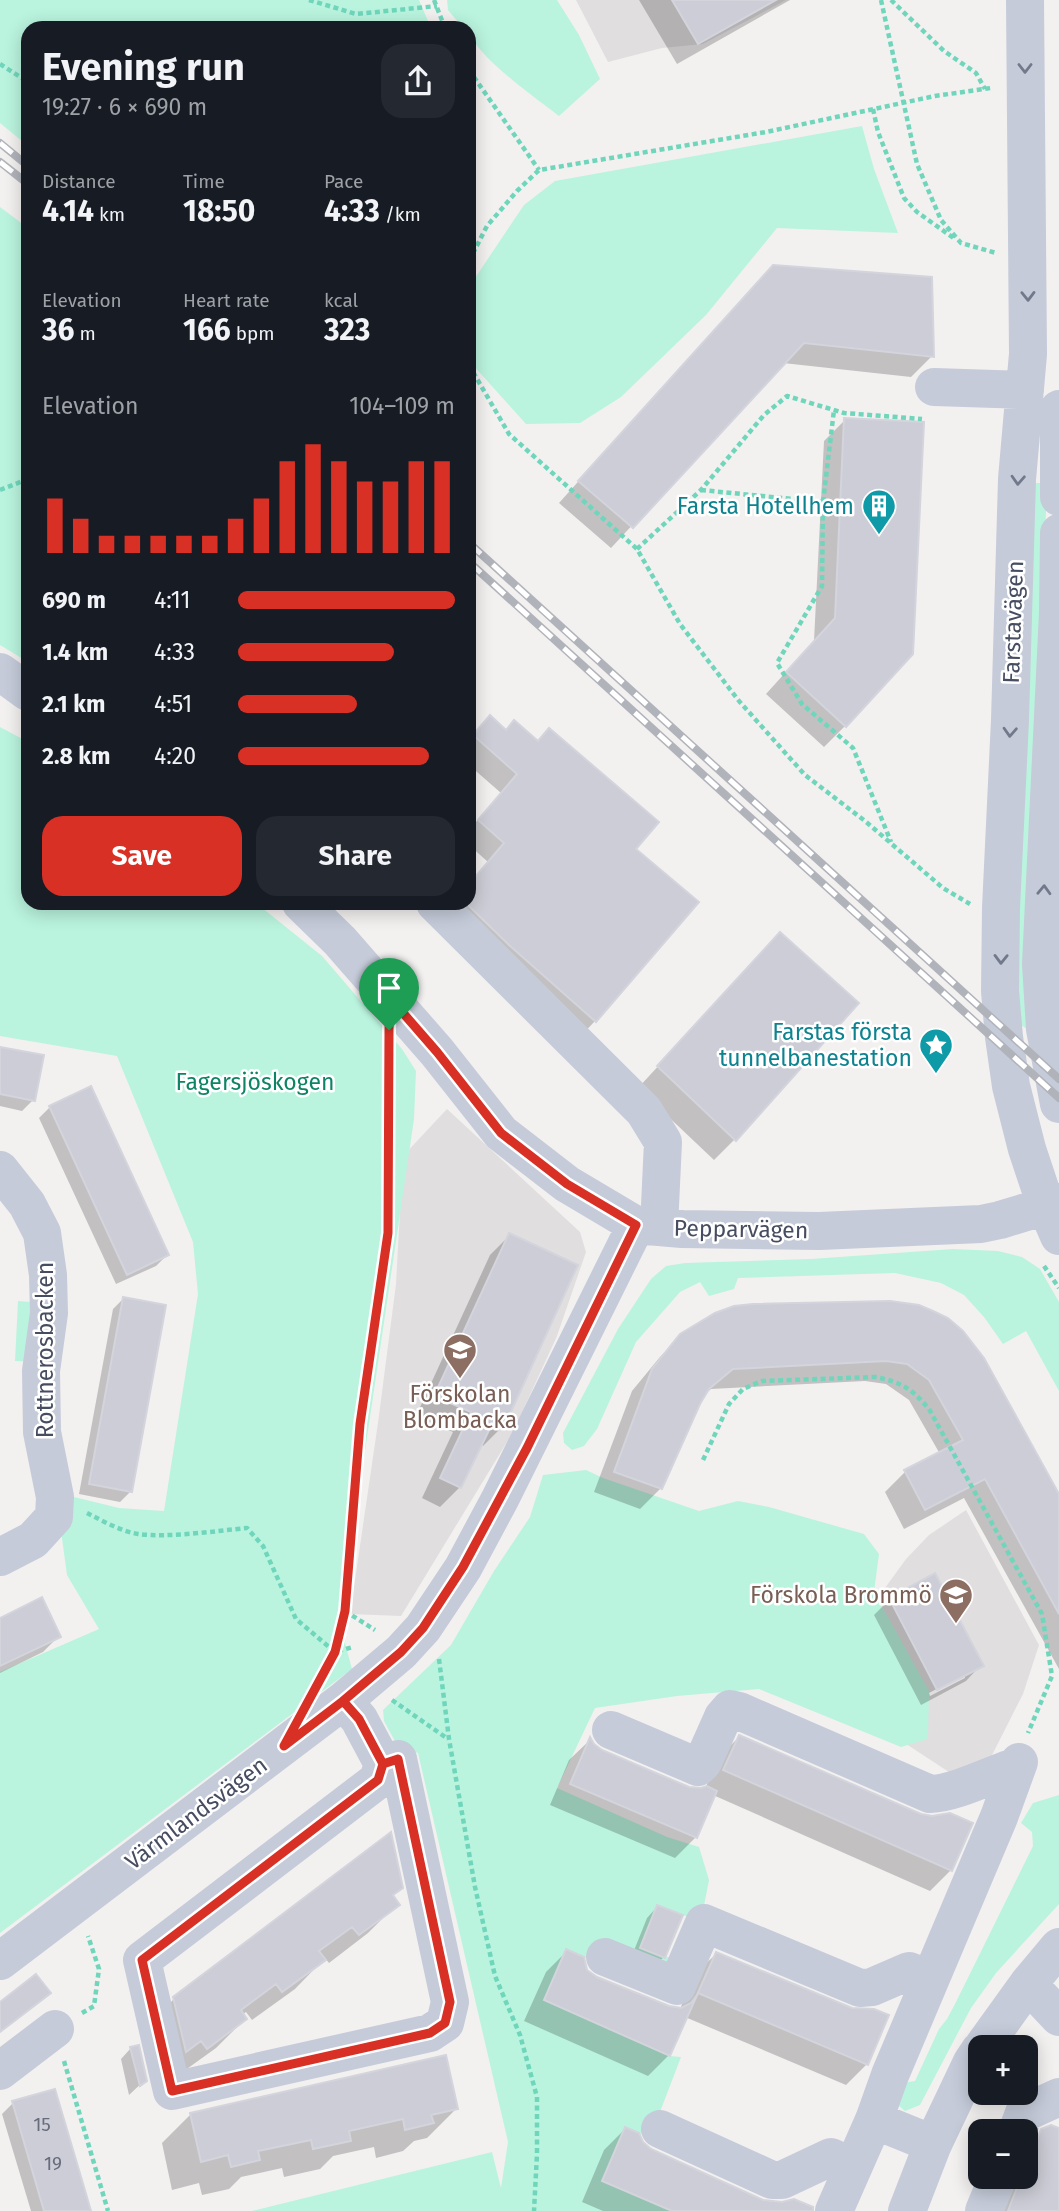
<!DOCTYPE html>
<meta charset="utf-8">
<style>
body{margin:0;font-family:"Fira Sans",sans-serif;background:#242831;color:#f1f3f6;height:100vh;display:flex;flex-direction:column;font-size:26px;white-space:nowrap}
*{box-sizing:border-box;margin:0}
p{font-size:23px;color:#9ea1a6}
.icon{flex:none;width:38px;height:38px;fill:none;stroke:currentColor;stroke-width:2;stroke-linecap:round;stroke-linejoin:round}
.map{position:relative;flex:1;overflow:hidden}
.drawer{position:absolute;left:21px;top:21px;width:455px;height:889px;display:flex;flex-direction:column;background:#171b24;border-radius:21px;box-shadow:0 4px 18px #0003}
.drawer>*{flex:none}
.tools{position:absolute;left:968px;top:2035px;display:grid;gap:14px}
.tools a{display:grid;place-items:center;width:70px;height:70px;border-radius:14px;background:#171b24;box-shadow:0 4px 18px #0003;font-size:35px}
.pin{position:absolute;display:grid;place-items:center;width:60px;height:60px;color:#fff;margin:-72px -30px;border-radius:50% 50% 50% 0;rotate:-45deg;box-shadow:0 0 7px #0007}
.pin .icon{rotate:45deg}
.round{display:grid;place-items:center;flex:none;width:74px;height:74px;border-radius:21px;background:#242831}
.head{display:flex;align-items:center;justify-content:space-between;height:119px;padding:0 21px}
h1{font-size:38px;font-weight:700;line-height:52px}
.metrics{display:grid;grid-template-columns:repeat(3,1fr);gap:10px;height:119px;padding:7px 21px}
.metrics div{display:grid;align-content:center}
.metrics b{font-size:30px;font-weight:700}
.metrics small{font-size:19px;font-weight:400}
.metrics p{font-size:19px}
.chart{height:196px;padding:14px 21px}
.chart p{display:flex;justify-content:space-between}
.chart svg{width:100%;height:126px;margin-top:7px;stroke:#d93025;stroke-width:6}
.action{display:flex;gap:14px;margin-top:auto;padding:14px 21px}
.action a{flex:1;height:80px;border-radius:21px;background:#d93025;color:#fff;font-size:28px;font-weight:700;line-height:80px;text-align:center}
.action a+a{background:#242831;color:#f1f3f6}
ul{padding:0 21px;list-style:none;font-size:23px}
li{display:grid;grid-template-columns:112px 84px 1fr;align-items:center;height:52px}
li i{height:18px;border-radius:9px;background:#d93025}
.map>svg:first-child{display:block}
</style>
<div class="map">
<svg width="1059" height="2211" viewBox="0 0 1059 2211">
<rect width="100%" height="100%" fill="#f3f0f0"/>
<path fill="#e1dedf" d="M576,0H786L703,44L662,48L608,62Z
M447,1109L580,1232L586,1252L557,1336L513,1432L401,1616L350,1614L378,1423L396,1284L403,1156Z
M966,1510L1039,1645L1023,1694L987,1765L952,1774L897,1738L872,1606L906,1559L929,1535Z"/>
<path fill="#baf4de" d="M0,0H419L431,28H28V146L0,123Z
M447,0H557L579,35L600,79L559,116C539,100 469,52 469,28H463L448,10Z
M862,126L874,169L898,233L777,228L706,315L621,397L580,423L526,424L472,364L469,348V287L524,205L555,181Z
M0,207L28,228V662L0,645Z
M1031,483H1047L1028,1030L1016,1021Z
M0,727L28,742V903H256L322,956L402,1049L416,1071L414,1119L351,1546L345,1643L352,1669L0,1933V1672L99,1629L67,1575L61,1531L74,1497L119,1508L164,1511L198,1294L193,1242L117,1056L0,1036Z
M953,1249L998,1251L1022,1257L1040,1269L1059,1302V1391L1026,1331L1003,1344L984,1317L964,1295L941,1283L895,1273L738,1278L734,1289L709,1296L700,1282L680,1292L636,1342L597,1429L584,1446L572,1450L564,1443L563,1433L618,1329L651,1279L666,1266L685,1263L811,1259Z
M18,1301L42,1303L39,1362L15,1361Z
M586,1470L603,1478L699,1511L738,1501L769,1507L864,1534L879,1554L874,1592L929,1691L928,1739L901,1747L759,1689L677,1696L595,1708L557,1788L667,1837L699,1847L709,1880L701,1921L656,1906L641,1946L675,1960L665,1993L566,1949L544,2000L670,2056L681,2057L650,2138L625,2127L602,2181L672,2211H252L492,2152L501,2188L508,2142L418,1753L398,1747L384,1721L383,1710L451,1645L494,1571L530,1517L543,1475Z
M1059,1795V1904L996,1973L971,2008L920,2105L905,2111L897,2104L902,2083L915,2081L939,2029L947,2019L956,2002L1033,1846L1032,1832L1021,1823L1033,1803Z"/>
<path fill="#0003" fill-rule="evenodd" d="M639,0H790L677,64Z
M752,288L932,356L911,377L783,363L611,548L559,503Z
M845,420V726L824,747L766,694L814,641L824,441Z
M490,718L505,731L537,743L633,849L595,1021L578,1039L453,903H469V884L488,862L469,845V830L501,793L469,765V739Z
M760,956L735,1139L714,1160L638,1088Z
M0,1049L33,1100L22,1111L0,1106Z
M50,1107L167,1255L156,1266L116,1284L39,1118Z
M510,1235L503,1426L483,1446L480,1444L460,1487L440,1507L422,1498L453,1432L416,1416L490,1255Z
M123,1299L131,1491L120,1502L79,1494L113,1309Z
M890,1302L1059,1498V1669L964,1498L904,1529L885,1492L905,1472L940,1454L909,1400L886,1384L865,1381L711,1389L704,1395L661,1488L640,1509L594,1492L632,1391L660,1357L681,1336Z
M934,1575L981,1665L966,1681L921,1705L874,1615L890,1599ZM965,1674V1678L930,1696L929,1693Z
M0,1620L59,1636L43,1652L0,1673Z
M739,1737L951,1870L930,1891L713,1795L696,1837L675,1858L550,1805L569,1760L590,1740L602,1752L689,1789H705L718,1758Z
M401,1887L392,1897L397,1904L368,1933L329,1963L325,1958L295,1989L252,2020L246,2012L242,2015L245,2019L216,2048L177,2076L145,2028L174,1999Z
M657,1907L664,1957L653,1967L631,1958L647,1918Z
M567,1951L596,1979L668,2008L680,2009L695,1974L716,1954L867,2064L846,2085L685,2017L669,2055L648,2076L524,2021L546,1972Z
M131,2048L145,2080L129,2095L121,2059Z
M13,2103L89,2211H31L2,2114Z
M456,2109L427,2138L414,2141L403,2151L376,2158L374,2147L333,2156L320,2169L284,2177L282,2168L241,2177L229,2189L202,2195L199,2183L172,2190L162,2143L191,2114Z
M625,2129L650,2150L762,2202L806,2211H603L582,2202L604,2150Z
M1059,2130V2211H997L1000,2177H1026V2147L1042,2131Z"/>
<path fill="#cccdd6" stroke="#d3d4dc" stroke-width="2" d="M672,0H776L698,44Z
M773,265L932,277L934,357L804,343L633,528L578,481Z
M844,418L924,422L913,654L846,727L786,672L835,618Z
M490,715L506,730L514,720L538,741L549,728L659,822L636,849L699,902L596,1022L509,945L469,906V884L504,843L478,820L517,774L473,735Z
M780,932L859,1003L736,1141L657,1066Z
M0,1047L44,1055L35,1101L0,1094Z
M91,1086L169,1255L127,1275L49,1106Z
M509,1233L578,1265L504,1427L493,1422L461,1488L440,1478L471,1412L434,1396Z
M123,1297L166,1305L132,1492L89,1484Z
M890,1301L919,1305L933,1311L948,1318L963,1331L984,1358L1059,1494V1614L985,1479L925,1510L904,1470L963,1440L929,1380L907,1364L886,1361L733,1369L709,1389L700,1404L662,1489L614,1472L652,1369L680,1334L715,1313L734,1306L753,1304Z
M935,1573L984,1666L937,1690L889,1598Z
M42,1597L61,1637L0,1666V1618Z
M739,1735L921,1814L932,1816L950,1813L973,1823L952,1871L723,1770Z
M590,1737L594,1744L602,1750L689,1787L701,1788L707,1786L717,1791L697,1838L570,1784Z
M391,1832L403,1888L393,1895L400,1905L359,1935L352,1927L319,1951L326,1960L282,1992L276,1984L241,2010L247,2019L207,2049L201,2041L186,2052L173,1997Z
M657,1905L683,1915L665,1958L640,1948Z
M566,1949L584,1957L587,1970L597,1977L669,2006L681,2008L691,2003L697,1995L716,1952L852,2008L874,2009L889,2015L868,2065L698,1993L670,2056L544,2000Z
M36,1974L51,1993L0,2032V2002Z
M139,2045L147,2081L140,2086L130,2047Z
M446,2055L458,2109L431,2115L434,2123L405,2130L403,2119L349,2131L351,2141L313,2149L311,2140L258,2151L260,2160L231,2167L228,2155L201,2162L190,2113Z
M55,2089L84,2187L91,2211H44L12,2101Z
M1051,2125L1059,2128V2211H1008L1018,2185L1019,2177H1026L1027,2151L1037,2140L1041,2129Z
M625,2127L639,2133L643,2142L651,2149L763,2200L782,2202L794,2199L813,2207V2211H672L602,2181Z"/>
<g fill="none" stroke-linecap="round" stroke-linejoin="round">
<path stroke="#6fd6bc" stroke-width="4.5" stroke-dasharray="5 3.5" stroke-linecap="butt" d="M309,0L356,14L437,6
M434,0L445,28
M881,0L917,164L941,220L961,243L996,253
M891,0L944,51L976,73L985,89
M0,64L28,82
M469,70L539,170
M873,109L878,132L904,198L917,212L955,239
M469,261L487,226L517,191L539,170L766,132L935,96L991,88
M469,365L509,434L637,549L680,624L739,701L805,775L865,821L943,888L970,904
M0,490L28,479
M701,490L823,502L822,586L777,663L802,704L853,748L891,842
M823,502L834,410
M637,549L701,490L764,415L787,396L844,413L922,419
M1044,1266L1059,1288
M703,1460L729,1404L743,1389L762,1381L875,1377C902,1382 912,1389 929,1409L1042,1614L1052,1676L1028,1733
M87,1513C103,1521 120,1531 138,1534C169,1538 215,1531 247,1528L263,1546L296,1619L335,1652L353,1647
M345,1611L375,1630
M439,1659L449,1739L475,1887L495,1976L520,2035L537,2097V2154L534,2211
M324,1671L335,1652L345,1611L360,1424L388,1233V1046
M392,1700L448,1739
M82,2013L94,2006L99,1969L88,1936
M64,2061L108,2211"/>
<path stroke="#c5cbd9" stroke-width="38" d="M1025,0L1028,354L1017,479L1010,720L1001,908L1000,991L1004,1037L1011,1086L1027,1149L1046,1206L1059,1236
M934,387L1025,390
M1059,409V497
M1059,533L1058,613L1041,964L1045,1029L1059,1104
M0,672L28,692
M301,903L340,941L437,1052L501,1133L567,1184L636,1225L682,1229L819,1231L981,1224L1000,1220L1059,1202
M435,903L644,1111L663,1142L659,1227
M0,1170L27,1204L42,1233L48,1275L49,1313L41,1371L42,1432L55,1497L54,1517L33,1540L0,1557
M343,1701L359,1719L383,1764L378,1780L142,1960L172,2091L430,2033L445,2023L450,2002L398,1759L383,1764
M611,1730L698,1767L703,1762L723,1717L730,1709L739,1711L930,1794C956,1793 990,1775 1017,1766
M605,1957L677,1986L704,1923L860,1988L872,1987L909,1971L929,1979
M0,1961L343,1701L401,1652L423,1628L463,1568L500,1499L636,1225
M1028,1984L1059,2017
M982,2048L1028,1984L1059,1947
M0,2071L55,2029
M874,2120L933,2144
M660,2129L772,2180H782L831,2157L853,2167
M1017,2132L1024,2113L1059,2097
M834,2211L874,2120L890,2075L999,1817L1019,1762
M907,2211L933,2144L972,2062L980,2050
M984,2211L998,2177"/>
<g stroke="#b1b3bb" stroke-width="8">
<path id="rail" d="M0,143L28,166
M0,162L28,184
M469,543L1059,1079
M469,562L1059,1098"/>
</g>
<use href="#rail" stroke="#fff" stroke-width="5" stroke-dasharray="16" stroke-linecap="butt"/>
</g>
<defs><path id="oneway-chevron" d="M-2-3.5L2.5 0L-2 3.5" fill="none" stroke-width="1.6" stroke-linecap="round" stroke-linejoin="round" transform="scale(1.75)"/></defs>
<g stroke="#72798a">
<use href="#oneway-chevron" transform="translate(1025 68) rotate(90)"/>
<use href="#oneway-chevron" transform="translate(1028 296) rotate(89)"/>
<use href="#oneway-chevron" transform="translate(1018 480) rotate(93)"/>
<use href="#oneway-chevron" transform="translate(1010 732) rotate(93)"/>
<use href="#oneway-chevron" transform="translate(1044 890) rotate(-88)"/>
<use href="#oneway-chevron" transform="translate(1001 959) rotate(91)"/>
</g>
<g fill="none" stroke-linecap="round" stroke-linejoin="round">
<g stroke="#fff" stroke-width="14">
<path id="route" d="M389,1030L388,1233L360,1424L345,1611L335,1652L284,1746L343,1701L359,1719L383,1764L378,1780L142,1960L172,2091L430,2033L445,2023L450,2002L398,1759L383,1764L359,1719L343,1701L401,1652L423,1628L463,1567L527,1448L636,1225L567,1184L501,1133L437,1052L390,998L389,1030"/>
</g>
<use href="#route" stroke="#d93025" stroke-width="9"/>
</g>
<defs>
<g id="building-pin" transform="scale(1.75)"><path d="M0 17L-7.5 6A9.5 9.5 0 1 1 7.5 6Z" fill="#0f9aa8" stroke="#fff"/><path d="M-4-6H4V6H1V3H-1V6H-4ZM-2.5-4.3h1.7v1.8h-1.7ZM.8-4.3h1.7v1.8H.8ZM-2.5-1h1.7V.8h-1.7ZM.8-1h1.7V.8H.8Z" fill="#fff"/></g>
<g id="sight-pin" transform="scale(1.75)"><path d="M0 17L-7.5 6A9.5 9.5 0 1 1 7.5 6Z" fill="#0f9aa8" stroke="#fff"/><path d="M0-6L1.8-2.2L6-1.7L2.9 1.2L3.7 5.4L0 3.3L-3.7 5.4L-2.9 1.2L-6-1.7L-1.8-2.2Z" fill="#fff"/></g>
<g id="school-pin" transform="scale(1.75)"><path d="M0 17L-7.5 6A9.5 9.5 0 1 1 7.5 6Z" fill="#8d6e63" stroke="#fff"/><path d="M0-5L7-2L0 1L-7-2ZM-4 1L0 2.5L4 1V4Q0 6-4 4Z" fill="#fff"/></g>
</defs>
<g fill-rule="evenodd">
<use href="#building-pin" x="879" y="506"/>
<use href="#sight-pin" x="936" y="1045"/>
<use href="#school-pin" x="460" y="1350"/>
<use href="#school-pin" x="956" y="1595"/>
</g>
<g text-anchor="middle" dominant-baseline="central" stroke-width="5" stroke-linejoin="round" paint-order="stroke">
<g font-size="19" fill="#686d7e">
<text x="42" y="2124">15</text>
<text x="53" y="2163">19</text>
</g>
<g font-size="23" fill="#0d838f" stroke="#fff" text-anchor="end">
<text x="854" y="506">Farsta Hotellhem</text>
<text x="912" y="1032">Farstas första<tspan x="912" dy="26">tunnelbanestation</tspan></text>
</g>
<g font-size="23" fill="#464d60" stroke="#fff">
<text transform="translate(1013 622) rotate(-88)">Farstavägen</text>
<text transform="translate(741 1229) rotate(1)">Pepparvägen</text>
<text transform="translate(45 1350) rotate(-90)">Rottnerosbacken</text>
<text transform="translate(196 1813) rotate(-37)">Värmlandsvägen</text>
</g>
<g font-size="23" fill="#0e8466" stroke="#fff">
<text x="255" y="1082">Fagersjöskogen</text>
</g>
<g font-size="23" fill="#785e54" stroke="#fff">
<text x="460" y="1394">Förskolan<tspan x="460" dy="26">Blombacka</tspan></text>
<text x="932" y="1595" text-anchor="end">Förskola Brommö</text>
</g>
</g>
</svg>
<div class="tools">
<a>+</a>
<a>−</a>
</div>
<div class="pin" style="left:389px;top:1030px;background:#1e9e55"><svg class="icon" aria-label="arrive" viewBox="0 0 24 24"><path d="M6 21V4h12l-3 4 3 4H6"/></svg></div>
<section class="drawer">
<div class="head"><div><h1>Evening run</h1><p>19:27 · 6 × 690 m</p></div><a class="round"><svg class="icon" aria-label="share" viewBox="0 0 24 24"><path d="M12 15V3M7 8l5-5 5 5M5 13v7h14v-7"/></svg></a></div>
<div class="metrics">
<div><p>Distance</p><b>4.14<small> km</small></b></div>
<div><p>Time</p><b>18:50</b></div>
<div><p>Pace</p><b>4:33<small> /km</small></b></div>
</div>
<div class="metrics">
<div><p>Elevation</p><b>36<small> m</small></b></div>
<div><p>Heart rate</p><b>166<small> bpm</small></b></div>
<div><p>kcal</p><b>323</b></div>
</div>
<div class="chart"><p><span>Elevation</span>104–109 m</p>
<svg viewBox="0 0 160 44" preserveAspectRatio="none"><path d="M5 44V25M15 44V32M25 44V38M35 44V38M45 44V38M55 44V38M65 44V38M75 44V32M85 44V25M95 44V12M105 44V6M115 44V12M125 44V19M135 44V19M145 44V12M155 44V12"/></svg>
</div>
<ul>
<li><b>690 m</b>4:11<i style="width:100%"></i></li>
<li><b>1.4 km</b>4:33<i style="width:72%"></i></li>
<li><b>2.1 km</b>4:51<i style="width:55%"></i></li>
<li><b>2.8 km</b>4:20<i style="width:88%"></i></li>
</ul>
<div class="action"><a>Save</a><a>Share</a></div>
</section>
</div>
